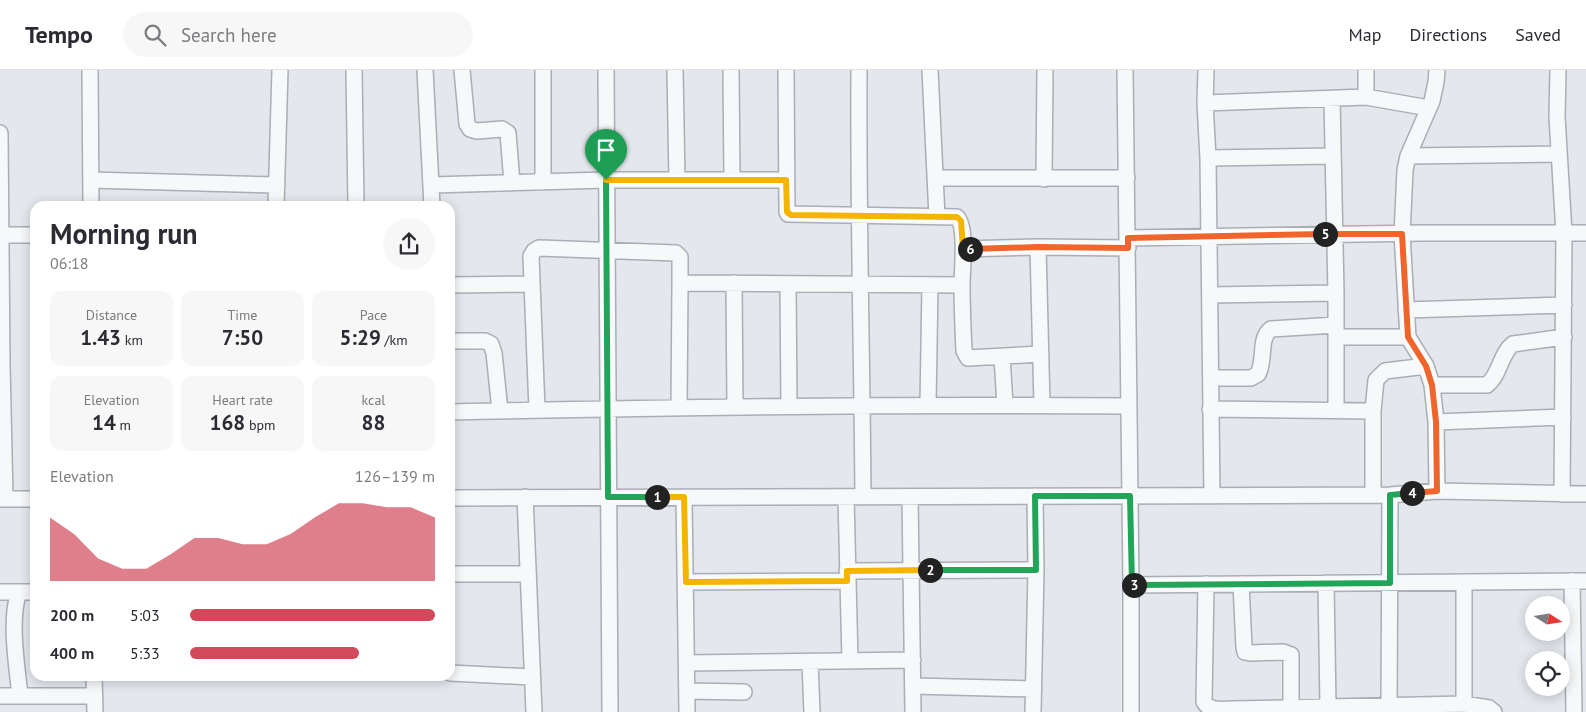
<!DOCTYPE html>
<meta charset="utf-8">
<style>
body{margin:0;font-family:"PT Sans",sans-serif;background:#f7f7f7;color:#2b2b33;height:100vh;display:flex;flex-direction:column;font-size:19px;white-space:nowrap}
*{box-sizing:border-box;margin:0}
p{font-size:16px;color:#7c7c81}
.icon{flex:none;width:28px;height:28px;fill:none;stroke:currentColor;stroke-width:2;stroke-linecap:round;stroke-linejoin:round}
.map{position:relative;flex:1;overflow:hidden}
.side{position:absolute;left:30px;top:131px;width:425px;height:480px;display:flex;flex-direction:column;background:#fff;border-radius:15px;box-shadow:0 2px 12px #0003}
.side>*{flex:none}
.needle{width:32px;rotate:102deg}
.fabs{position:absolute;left:1525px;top:526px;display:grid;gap:10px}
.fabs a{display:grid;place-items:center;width:45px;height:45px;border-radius:50%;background:#fff;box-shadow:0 2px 12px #0003;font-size:25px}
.pin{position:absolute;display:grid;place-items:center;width:42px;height:42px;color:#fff;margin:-51px -21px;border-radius:50% 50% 50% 0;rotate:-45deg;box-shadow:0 0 5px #0007}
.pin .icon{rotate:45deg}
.km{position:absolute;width:25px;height:25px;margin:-12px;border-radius:50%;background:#222;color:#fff;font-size:14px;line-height:25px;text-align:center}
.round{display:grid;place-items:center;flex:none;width:52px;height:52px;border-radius:26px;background:#f7f7f7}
.overview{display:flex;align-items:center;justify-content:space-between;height:85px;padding:0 20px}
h1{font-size:28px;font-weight:700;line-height:38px}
.figures{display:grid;grid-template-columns:repeat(3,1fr);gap:8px;height:85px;padding:5px 20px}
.figures div{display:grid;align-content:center;border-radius:12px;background:#f7f7f7;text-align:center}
.figures b{font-size:21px;font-weight:700}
.figures small{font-size:14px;font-weight:400}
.figures p{font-size:14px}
.chart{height:140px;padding:10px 20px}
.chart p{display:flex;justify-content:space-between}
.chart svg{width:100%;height:90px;margin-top:5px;fill:#d1495b;opacity:.7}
ul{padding:0 20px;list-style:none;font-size:16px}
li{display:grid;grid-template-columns:80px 60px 1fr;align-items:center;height:38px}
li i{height:12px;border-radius:6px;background:#d1495b}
header{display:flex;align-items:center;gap:30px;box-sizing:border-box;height:70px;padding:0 25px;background:#fff;border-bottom:1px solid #e1e1e2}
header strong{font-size:24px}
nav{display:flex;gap:28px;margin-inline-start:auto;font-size:18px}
.search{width:350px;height:45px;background:#f7f7f7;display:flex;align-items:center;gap:12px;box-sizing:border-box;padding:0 18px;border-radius:28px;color:#7c7c81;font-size:19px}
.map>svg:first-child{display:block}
</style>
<header>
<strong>Tempo</strong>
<div class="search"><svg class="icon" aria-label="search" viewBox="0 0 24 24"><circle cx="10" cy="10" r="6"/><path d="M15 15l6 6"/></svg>Search here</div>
<nav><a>Map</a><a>Directions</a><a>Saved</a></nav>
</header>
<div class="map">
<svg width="1586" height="642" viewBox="0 0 1586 642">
<rect width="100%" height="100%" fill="#e4e7ec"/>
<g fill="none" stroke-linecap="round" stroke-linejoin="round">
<g stroke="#a9aeb7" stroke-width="18">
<path id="minor" d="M90,0L91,136
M354,0L356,136
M425,0L432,136
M462,0L467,54L470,59L477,61L502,59L508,63L512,113
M543,0V112
M606,0C607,214 608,428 610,642
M675,0L677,110
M731,0L732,110
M786,0L787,142L788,144L957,147C967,157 962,200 962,215C962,237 963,259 964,281L968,288L1041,284
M859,0C858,142 862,284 863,427
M930,0L937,147
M1125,0L1131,515V642
M1206,0L1205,33L1208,88L1212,426
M1437,0L1436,12L1432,31L1408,86L1405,100L1402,164L1408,267L1426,296L1432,315L1436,352L1437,421
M1558,0L1557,47L1564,163L1562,424
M1366,27V0
M1332,29L1336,223V340
M1205,33L1366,27L1429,38
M0,63L2,294L5,429
M1408,86L1559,84
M1208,88L1333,86
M935,108H1127
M1044,109L1045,0
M91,110L277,115
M432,115L606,110H786
M276,136L280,0
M0,165H35
M1128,168L1421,163H1586
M1038,177L1042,335
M963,179L1038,177L1128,178
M680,213L962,215
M734,213L735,337
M788,214L789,336
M450,215L532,214
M1210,225L1336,223
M1406,240L1564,235
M1337,267H1408
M450,271H485L491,274L494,283L500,341
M1002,287L1005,335
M1211,308H1251L1258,304C1266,289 1258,269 1271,259L1336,255
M1432,315H1487C1500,305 1500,284 1513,274L1564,267
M928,335L930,215
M1210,339L1373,341V425
M537,340L531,186L534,181L539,178L676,183L680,187V213L679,338
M1373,341L1376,310L1385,301L1426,296
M450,342C676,337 903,334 1129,336
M1436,352L1563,347
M525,427L534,642
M684,427L687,642
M846,427L850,591
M910,427L913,642
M450,428L1390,425L1437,421L1586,424
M0,429H35
M847,501L1036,500
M450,504H528
M1572,511L1574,642
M686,512L847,511
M1326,513L1328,637
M1206,514L1204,632C1210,642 1223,639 1234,639L1464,634L1489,638L1494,642
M1241,514L1244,577L1245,582L1250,583L1283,582L1291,585V642
M1131,515L1586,511
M0,522H35
M19,522C9,549 17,596 20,626
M810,592L812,642
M687,593L913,590
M450,603L532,607
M94,606L95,642
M913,616L1033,619
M687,621L744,622
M0,626H94
M1464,634V512
M1033,642L1036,500L1035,426
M1389,642L1390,425"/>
</g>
<use href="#minor" stroke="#f7f8fa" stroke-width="15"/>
</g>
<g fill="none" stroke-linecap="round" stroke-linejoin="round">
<g stroke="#fff" stroke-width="10">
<path id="split-1" d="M606,110L608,427H657"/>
</g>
<g stroke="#fff" stroke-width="10">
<path id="split-2" d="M657,427H684L686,512L847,511V501L930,500"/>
</g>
<g stroke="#fff" stroke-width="10">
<path id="split-3" d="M930,500H1036L1035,426H1130L1132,515H1134"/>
</g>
<g stroke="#fff" stroke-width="10">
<path id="split-4" d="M1134,515L1390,513V425L1412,423"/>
</g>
<g stroke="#fff" stroke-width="10">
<path id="split-5" d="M1325,164H1402L1408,267L1426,296L1432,315L1436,352L1437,421L1412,423"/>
</g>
<g stroke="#fff" stroke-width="10">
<path id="split-6" d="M970,179L1038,177L1128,178V168L1325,164"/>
</g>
<g stroke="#fff" stroke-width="10">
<path id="split-7" d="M606,110H786L787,142L791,145L957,147L961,151L963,179H970"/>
</g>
<use href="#split-1" stroke="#22a559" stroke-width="6"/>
<use href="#split-2" stroke="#f5b400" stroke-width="6"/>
<use href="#split-3" stroke="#22a559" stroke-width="6"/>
<use href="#split-4" stroke="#22a559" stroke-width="6"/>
<use href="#split-5" stroke="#f0652b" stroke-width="6"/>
<use href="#split-6" stroke="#f0652b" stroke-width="6"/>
<use href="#split-7" stroke="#f5b400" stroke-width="6"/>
</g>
</svg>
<div class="fabs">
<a><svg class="needle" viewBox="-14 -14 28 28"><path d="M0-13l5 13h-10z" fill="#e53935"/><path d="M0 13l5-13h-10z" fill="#7c7c81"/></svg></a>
<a><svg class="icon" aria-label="locate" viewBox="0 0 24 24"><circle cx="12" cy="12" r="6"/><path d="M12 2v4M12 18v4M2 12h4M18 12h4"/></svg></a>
</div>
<div class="pin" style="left:606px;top:110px;background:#1e9e55"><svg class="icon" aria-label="arrive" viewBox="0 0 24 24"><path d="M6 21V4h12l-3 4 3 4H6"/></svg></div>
<b class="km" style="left:657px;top:427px">1</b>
<b class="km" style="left:930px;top:500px">2</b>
<b class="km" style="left:1134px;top:515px">3</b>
<b class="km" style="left:1412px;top:423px">4</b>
<b class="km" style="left:1325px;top:164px">5</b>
<b class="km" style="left:970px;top:179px">6</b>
<section class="side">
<div class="overview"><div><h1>Morning run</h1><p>06:18</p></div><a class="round"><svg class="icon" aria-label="share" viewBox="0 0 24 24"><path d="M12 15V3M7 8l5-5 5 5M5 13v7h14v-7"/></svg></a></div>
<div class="figures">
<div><p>Distance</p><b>1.43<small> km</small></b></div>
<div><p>Time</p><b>7:50</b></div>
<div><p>Pace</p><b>5:29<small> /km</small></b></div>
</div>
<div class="figures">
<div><p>Elevation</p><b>14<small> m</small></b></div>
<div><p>Heart rate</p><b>168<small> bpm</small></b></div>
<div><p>kcal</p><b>88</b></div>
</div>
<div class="chart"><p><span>Elevation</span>126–139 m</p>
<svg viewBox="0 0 160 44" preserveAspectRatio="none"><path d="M0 44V13L10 21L20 33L30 38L40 38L50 31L60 23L70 23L80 26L90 26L100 21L110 13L120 6L130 6L140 8L150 8L160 13V44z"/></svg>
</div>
<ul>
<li><b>200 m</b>5:03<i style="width:100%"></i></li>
<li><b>400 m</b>5:33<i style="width:69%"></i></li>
</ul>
</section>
</div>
